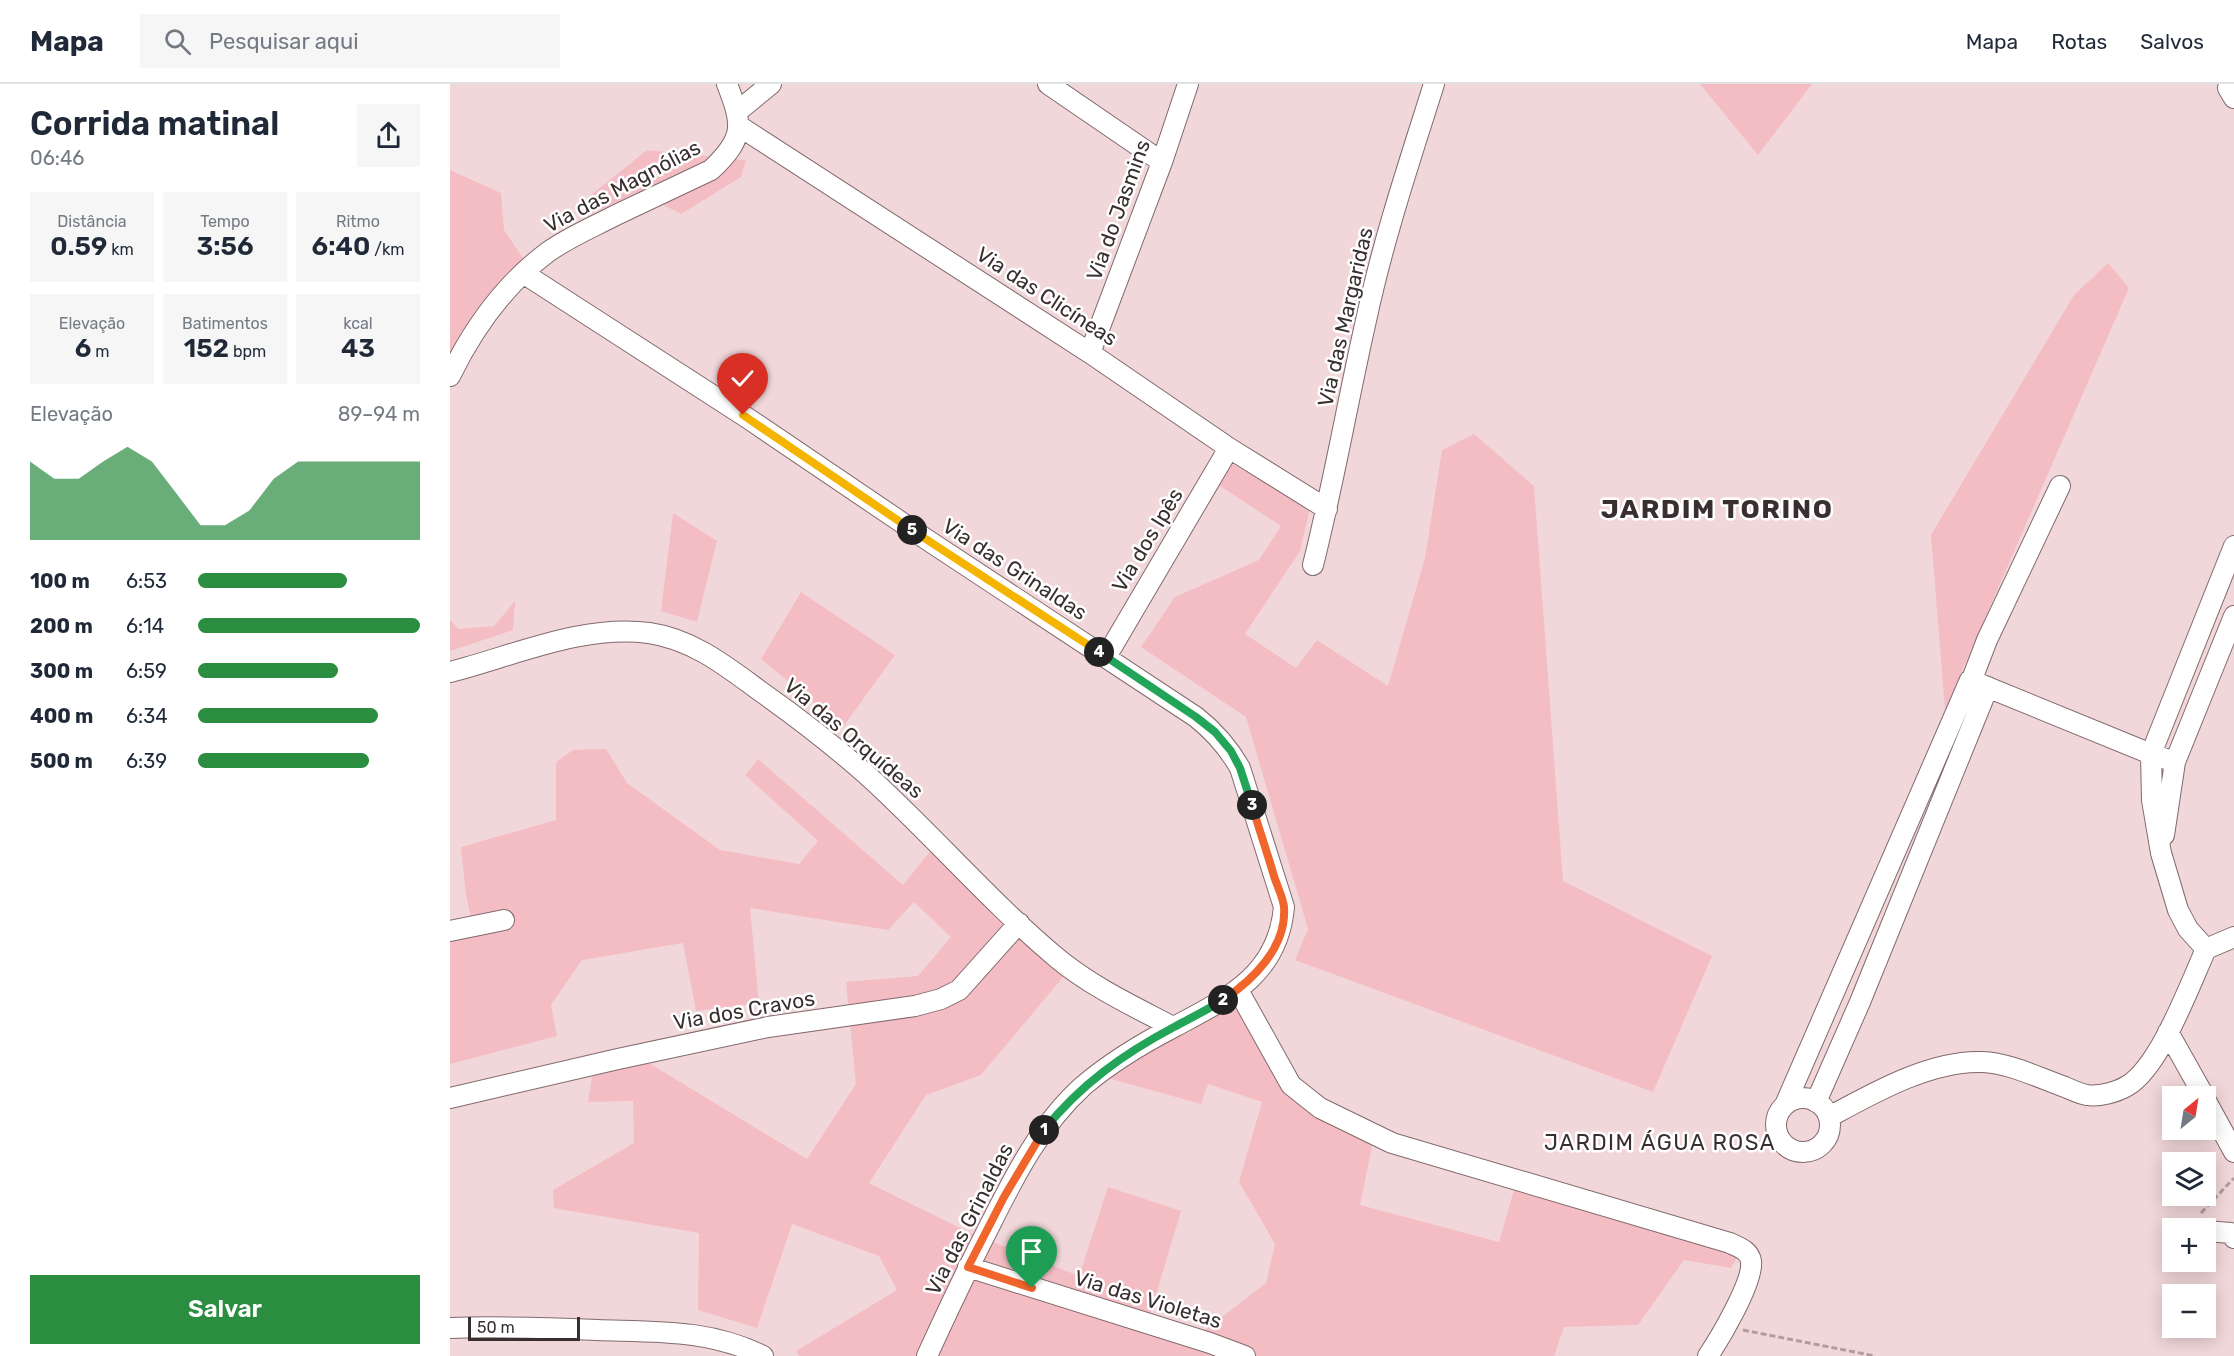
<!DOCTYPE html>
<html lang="pt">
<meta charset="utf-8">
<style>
body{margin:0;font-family:Rubik,sans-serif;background:#f6f6f7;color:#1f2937;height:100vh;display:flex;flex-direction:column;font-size:22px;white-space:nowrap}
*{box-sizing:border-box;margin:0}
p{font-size:20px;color:#747a83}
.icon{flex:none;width:33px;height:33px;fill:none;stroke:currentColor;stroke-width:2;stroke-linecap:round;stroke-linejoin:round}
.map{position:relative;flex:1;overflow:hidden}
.details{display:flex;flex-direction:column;background:#fff;width:450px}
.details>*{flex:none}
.needle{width:39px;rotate:30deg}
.buttons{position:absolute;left:1712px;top:1002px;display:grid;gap:12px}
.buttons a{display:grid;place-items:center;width:54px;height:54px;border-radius:0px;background:#fff;box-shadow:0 3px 15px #0003;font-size:30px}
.scale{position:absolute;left:18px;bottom:15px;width:112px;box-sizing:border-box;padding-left:6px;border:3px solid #392f30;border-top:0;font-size:16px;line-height:21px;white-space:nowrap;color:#392f30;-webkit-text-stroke:4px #fff;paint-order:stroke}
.pin{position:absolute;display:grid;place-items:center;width:51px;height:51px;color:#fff;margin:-62px -26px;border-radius:50% 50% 50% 0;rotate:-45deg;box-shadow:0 0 6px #0007}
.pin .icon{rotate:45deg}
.km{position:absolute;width:30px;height:30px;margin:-15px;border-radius:50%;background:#222;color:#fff;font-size:16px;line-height:30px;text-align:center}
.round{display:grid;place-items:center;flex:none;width:63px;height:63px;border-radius:0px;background:#f6f6f7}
.head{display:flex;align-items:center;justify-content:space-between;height:102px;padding:0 30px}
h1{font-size:33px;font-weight:600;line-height:45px}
.stats{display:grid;grid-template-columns:repeat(3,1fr);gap:9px;height:102px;padding:6px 30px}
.stats div{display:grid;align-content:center;border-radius:0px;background:#f6f6f7;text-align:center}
.stats b{font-size:26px;font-weight:600}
.stats small{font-size:16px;font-weight:400}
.stats p{font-size:16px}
.chart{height:168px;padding:12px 30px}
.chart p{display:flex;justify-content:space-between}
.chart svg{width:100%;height:108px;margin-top:6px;fill:#2b8d40;opacity:.7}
.primary-button{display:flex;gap:12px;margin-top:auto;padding:12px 30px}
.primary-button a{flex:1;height:69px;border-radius:0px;background:#2b8d40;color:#fff;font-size:24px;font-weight:600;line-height:69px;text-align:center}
ul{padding:0 30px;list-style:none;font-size:20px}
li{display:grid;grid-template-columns:96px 72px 1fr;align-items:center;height:45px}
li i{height:15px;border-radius:8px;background:#2b8d40}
header{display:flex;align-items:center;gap:36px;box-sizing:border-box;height:84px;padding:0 30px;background:#fff;border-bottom:2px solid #e0e1e3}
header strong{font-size:28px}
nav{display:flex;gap:33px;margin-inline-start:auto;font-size:21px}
.search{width:420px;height:54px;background:#f6f6f7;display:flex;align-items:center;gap:15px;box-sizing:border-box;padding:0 21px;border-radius:0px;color:#747a83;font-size:22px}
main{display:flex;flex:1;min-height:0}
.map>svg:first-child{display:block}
</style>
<header>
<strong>Mapa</strong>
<div class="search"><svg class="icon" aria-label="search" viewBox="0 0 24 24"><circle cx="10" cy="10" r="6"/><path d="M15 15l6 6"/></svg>Pesquisar aqui</div>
<nav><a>Mapa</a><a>Rotas</a><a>Salvos</a></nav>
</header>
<main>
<section class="details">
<div class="head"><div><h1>Corrida matinal</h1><p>06:46</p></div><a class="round"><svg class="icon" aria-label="share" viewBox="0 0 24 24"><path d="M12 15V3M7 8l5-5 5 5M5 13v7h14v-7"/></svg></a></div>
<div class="stats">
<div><p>Distância</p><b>0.59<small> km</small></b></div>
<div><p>Tempo</p><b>3:56</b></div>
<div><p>Ritmo</p><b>6:40<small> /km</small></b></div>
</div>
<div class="stats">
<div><p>Elevação</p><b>6<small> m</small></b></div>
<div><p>Batimentos</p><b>152<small> bpm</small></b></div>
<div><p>kcal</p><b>43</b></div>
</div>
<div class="chart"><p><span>Elevação</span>89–94 m</p>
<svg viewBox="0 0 160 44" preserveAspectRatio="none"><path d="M0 44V12L10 19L20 19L30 12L40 6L50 12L60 25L70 38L80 38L90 32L100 19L110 12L120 12L130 12L140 12L150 12L160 12V44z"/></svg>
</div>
<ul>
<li><b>100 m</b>6:53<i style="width:67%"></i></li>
<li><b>200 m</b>6:14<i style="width:100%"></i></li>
<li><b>300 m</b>6:59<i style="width:63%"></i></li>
<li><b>400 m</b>6:34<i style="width:81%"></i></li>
<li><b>500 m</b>6:39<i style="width:77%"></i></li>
</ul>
<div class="primary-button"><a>Salvar</a></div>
</section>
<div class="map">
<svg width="1784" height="1272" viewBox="0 0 1784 1272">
<rect width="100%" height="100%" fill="#f2d7da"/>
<path fill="#f4bdc4" d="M1250,0H1362L1308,71Z
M197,66L296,76L291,93L231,130L188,108L137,132L141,111Z
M0,86L51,109L54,146L75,177L0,273Z
M1658,179L1679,204L1495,626L1481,451L1624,211Z
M1024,350L1084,402L1113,797L1262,872L1203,1008L845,876L858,845L796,633L691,563L725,513L809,476L831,442L767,400L781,379L860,424L850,467L795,550L846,584L867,556L938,602L975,474L992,366Z
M223,429L267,457L247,538L211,527Z
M351,508L445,571L393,643L311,575Z
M65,517L63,546L0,567V536L9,545L44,542Z
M156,665L177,699L270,766L349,780L368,757L295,691L308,675L453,801L482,765L619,886L531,991L476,1011L419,1099L518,1148L629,1192L658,1103L731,1127L695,1247L738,1259L816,1199L825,1160L789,1098L812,1018L758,1000L751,1020L658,994L784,916L835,1006L923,1057L910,1121L1049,1158L1066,1099L1292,1165L1281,1184L1234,1176L1188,1241L1114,1243L1104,1272H349L346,1267L447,1206L429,1172L342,1140L307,1244L248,1226L249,1149L104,1124L103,1106L184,1059L183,1017L138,1018L142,993L184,970L357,1075L406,1000L396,898L468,892L501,853L464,818L438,846L300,824L309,919L246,927L233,859L132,876L101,921L107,952L0,980V852L24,847L16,811L11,763L106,736V678L123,666Z"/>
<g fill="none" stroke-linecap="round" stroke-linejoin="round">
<g stroke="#81696c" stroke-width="22">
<path id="minor" d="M598,0L712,78
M1779,0L1778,4L1784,14
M288,27L321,0
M289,42L640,269L779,364L877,425
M73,189L293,331L479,457L746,633C765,648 778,663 790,684L834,823C828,891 778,914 724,943C693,959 660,979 633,1002C591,1040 565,1091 540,1141C518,1184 497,1228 477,1272
M640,269L712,78L738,0
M0,292C23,245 55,200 98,168C119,153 143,143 166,131C198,116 229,101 261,86C295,54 293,41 277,0
M863,481C884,398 898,315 917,232C934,153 960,76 984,0
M656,573L779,364
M0,588C63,572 133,540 199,549C242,555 276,582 310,607C347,633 383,661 417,691C482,750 539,817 607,874C642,903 683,922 723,943
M1522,595L1537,556L1610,402
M1714,751L1725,678L1784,532
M0,847L54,836
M1756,865L1738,845L1728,826L1711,769L1702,716L1701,670L1784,462
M788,906L841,1001L870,1024L942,1059L1280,1159C1288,1163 1299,1166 1301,1177C1304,1197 1270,1254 1258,1272
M1718,948L1754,1012
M0,1014L168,975L318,943L465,922L491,915L509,906L569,839
M1326 1041a27 27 0 1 1 54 0a27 27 0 1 1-54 0Z
M1755,1015L1784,1068
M1366,1018L1410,918L1538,603
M1335,1021L1520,596L1701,670L1725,678
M1379,1033C1423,1009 1481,976 1532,978C1560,979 1589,994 1615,1003C1622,1006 1630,1010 1637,1011C1649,1013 1667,1008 1677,1002C1710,983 1740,900 1756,865L1784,853
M1755,1147L1781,1149L1784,1154
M518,1183L760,1259L795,1272
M0,1244C49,1242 98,1244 147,1246C206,1248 259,1245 313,1272"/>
</g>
<path stroke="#b19c9e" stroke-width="3" stroke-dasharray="6 3" stroke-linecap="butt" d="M1751,1129L1784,1094
M1293,1246L1425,1272"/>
<use href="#minor" stroke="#fff" stroke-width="20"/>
</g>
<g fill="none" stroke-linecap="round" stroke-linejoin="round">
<g stroke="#fff" stroke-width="12">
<path id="split-1" d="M582,1204L518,1183L554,1113L594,1046"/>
</g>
<g stroke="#fff" stroke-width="12">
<path id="split-2" d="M594,1046C630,1001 673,970 724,943C741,934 757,926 773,916"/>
</g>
<g stroke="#fff" stroke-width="12">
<path id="split-3" d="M773,916C803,896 837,863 834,823C833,813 827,802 824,792C817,768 809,745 802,721"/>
</g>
<g stroke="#fff" stroke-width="12">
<path id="split-4" d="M649,568L746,633L765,648L781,667L790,684L802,721"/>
</g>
<g stroke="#fff" stroke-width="12">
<path id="split-5" d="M462,446L649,568"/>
</g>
<g stroke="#fff" stroke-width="12">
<path id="split-6" d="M293,331L462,446"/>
</g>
<use href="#split-1" stroke="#f0652b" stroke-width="8"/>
<use href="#split-2" stroke="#22a559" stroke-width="8"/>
<use href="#split-3" stroke="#f0652b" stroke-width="8"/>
<use href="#split-4" stroke="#22a559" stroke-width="8"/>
<use href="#split-5" stroke="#f5b400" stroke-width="8"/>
<use href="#split-6" stroke="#f5b400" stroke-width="8"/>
</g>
<g text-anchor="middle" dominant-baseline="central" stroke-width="5" stroke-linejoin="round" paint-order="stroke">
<g font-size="21" fill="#392f30" stroke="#fff">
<text transform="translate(172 102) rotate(-28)">Via das Magnólias</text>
<text transform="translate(668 126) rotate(-70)">Via do Jasmins</text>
<text transform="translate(597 212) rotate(33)">Via das Clicíneas</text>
<text transform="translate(895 233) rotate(-77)">Via das Margaridas</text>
<text transform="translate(697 456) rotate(-59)">Via dos Ipês</text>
<text transform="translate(565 485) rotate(33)">Via das Grinaldas</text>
<text transform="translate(404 654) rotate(40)">Via das Orquídeas</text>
<text transform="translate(294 926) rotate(-10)">Via dos Cravos</text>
<text transform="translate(519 1135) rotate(-63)">Via das Grinaldas</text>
<text transform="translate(698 1215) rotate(17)">Via das Violetas</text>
</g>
<g font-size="22" letter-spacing="1.5" fill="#392f30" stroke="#fff">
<text x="1210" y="1058">JARDIM ÁGUA ROSA</text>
</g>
<g font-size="27" font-weight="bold" letter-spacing="1.5" fill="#392f30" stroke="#fff">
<text x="1267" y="425">JARDIM TORINO</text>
</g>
</g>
</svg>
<div class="buttons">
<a><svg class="needle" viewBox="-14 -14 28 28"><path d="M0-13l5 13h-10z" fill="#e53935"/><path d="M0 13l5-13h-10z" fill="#747a83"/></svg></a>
<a><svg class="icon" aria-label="layers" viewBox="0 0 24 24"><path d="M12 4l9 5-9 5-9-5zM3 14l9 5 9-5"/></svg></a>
<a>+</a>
<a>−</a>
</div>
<div class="scale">50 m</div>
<div class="pin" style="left:582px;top:1204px;background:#1e9e55"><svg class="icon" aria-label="arrive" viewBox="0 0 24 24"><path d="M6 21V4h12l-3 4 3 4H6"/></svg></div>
<div class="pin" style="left:293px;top:331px;background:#d93025"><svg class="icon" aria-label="check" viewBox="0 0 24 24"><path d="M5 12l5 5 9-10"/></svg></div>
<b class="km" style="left:594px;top:1046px">1</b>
<b class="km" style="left:773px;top:916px">2</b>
<b class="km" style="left:802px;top:721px">3</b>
<b class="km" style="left:649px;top:568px">4</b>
<b class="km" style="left:462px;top:446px">5</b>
</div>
</main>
